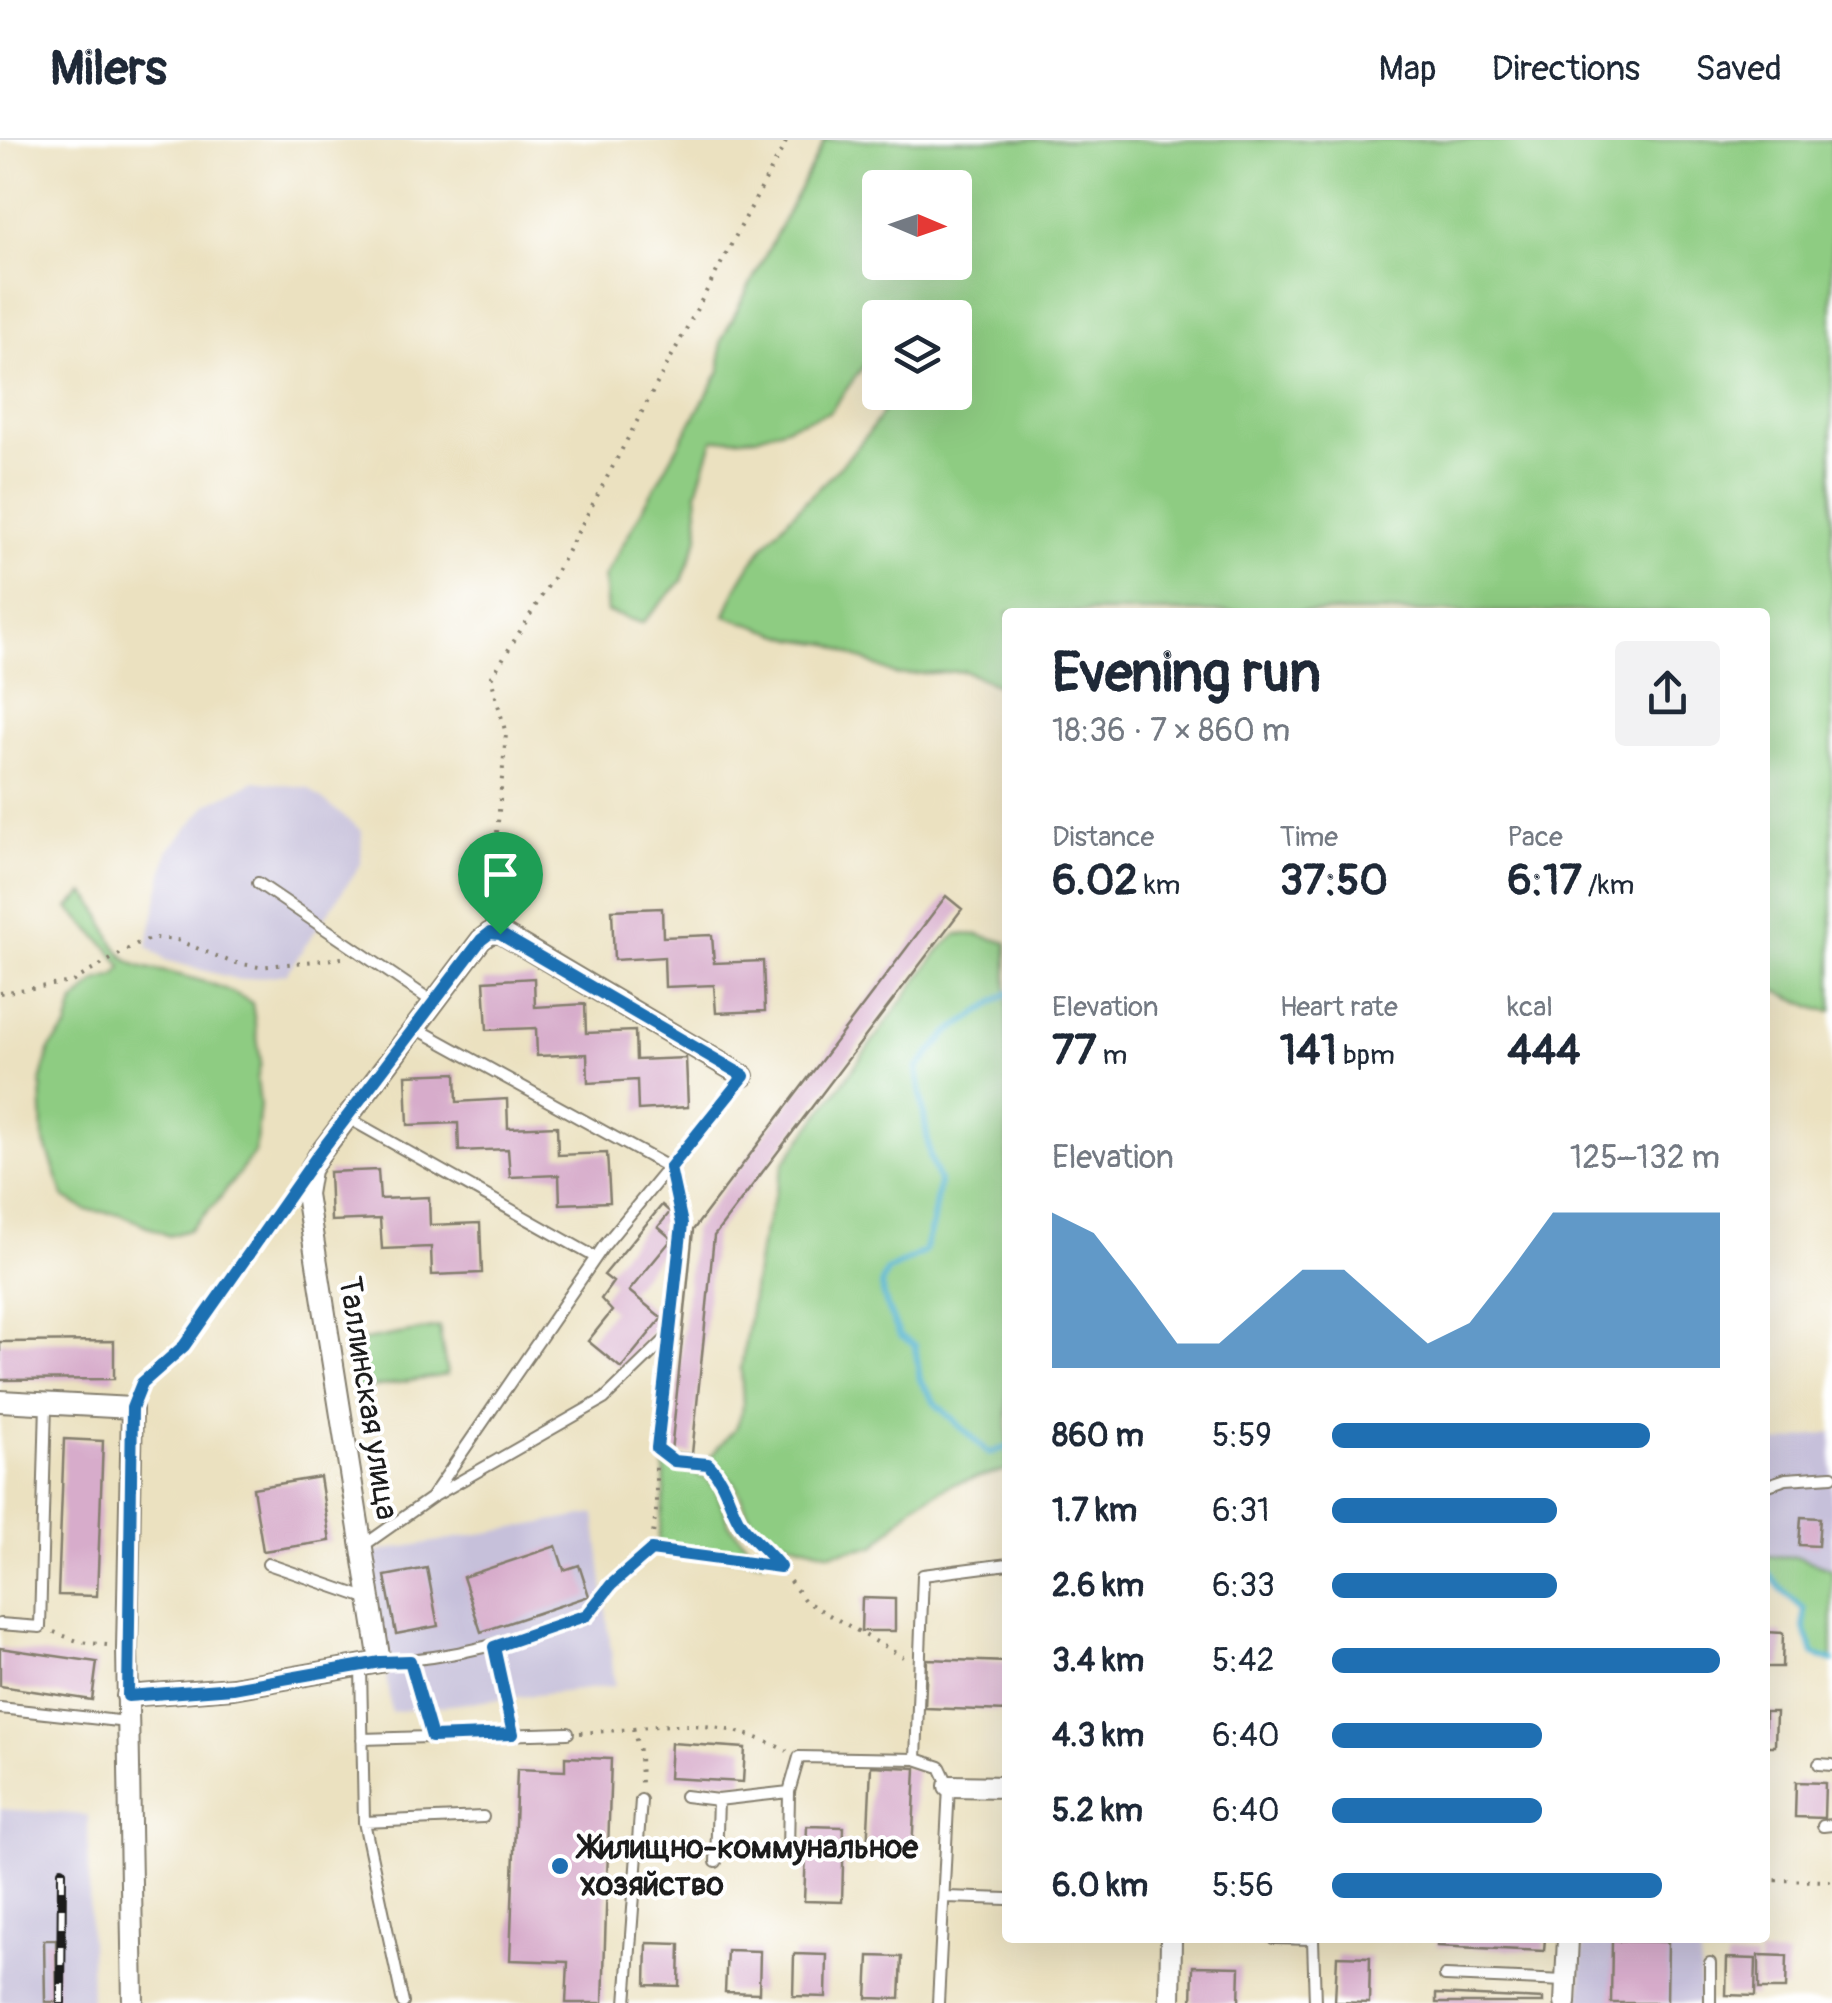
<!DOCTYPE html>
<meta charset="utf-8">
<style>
body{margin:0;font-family:Pangolin,sans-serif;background:#f2f2f3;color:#1f2937;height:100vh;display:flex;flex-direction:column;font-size:38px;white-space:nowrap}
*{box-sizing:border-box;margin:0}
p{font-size:32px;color:#747a83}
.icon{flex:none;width:55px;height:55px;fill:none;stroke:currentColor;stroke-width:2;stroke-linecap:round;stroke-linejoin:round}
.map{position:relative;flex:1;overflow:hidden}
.drawer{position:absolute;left:1002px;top:468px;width:768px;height:1335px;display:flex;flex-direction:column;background:#fff;border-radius:10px;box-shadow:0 10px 40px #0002}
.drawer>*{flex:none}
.needle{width:65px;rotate:92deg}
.tools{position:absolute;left:862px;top:30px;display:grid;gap:20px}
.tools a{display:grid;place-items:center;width:110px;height:110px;border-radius:10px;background:#fff;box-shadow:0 10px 40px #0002;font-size:50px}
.pin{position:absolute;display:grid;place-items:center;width:85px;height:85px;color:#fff;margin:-102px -42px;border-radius:50% 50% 50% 0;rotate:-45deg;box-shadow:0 0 10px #0007}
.pin .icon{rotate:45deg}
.round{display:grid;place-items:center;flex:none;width:105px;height:105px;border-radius:10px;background:#f2f2f3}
.headline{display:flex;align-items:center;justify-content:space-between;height:170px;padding:0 50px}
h1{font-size:55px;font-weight:700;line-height:75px}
.stats{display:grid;grid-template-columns:repeat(3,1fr);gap:15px;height:170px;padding:10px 50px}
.stats div{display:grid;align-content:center}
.stats b{font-size:42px;font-weight:700}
.stats small{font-size:28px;font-weight:400}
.stats p{font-size:28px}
.chart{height:280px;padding:20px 50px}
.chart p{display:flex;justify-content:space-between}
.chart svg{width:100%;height:180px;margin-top:10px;fill:#1f6fb2;opacity:.7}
ul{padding:0 50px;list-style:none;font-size:32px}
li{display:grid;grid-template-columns:160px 120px 1fr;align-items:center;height:75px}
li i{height:25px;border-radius:12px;background:#1f6fb2}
header{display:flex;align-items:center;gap:60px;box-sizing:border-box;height:140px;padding:0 50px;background:#fff;border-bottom:2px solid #e0e1e3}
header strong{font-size:48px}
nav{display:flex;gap:55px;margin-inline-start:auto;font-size:35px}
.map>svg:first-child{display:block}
</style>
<header>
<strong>Milers</strong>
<nav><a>Map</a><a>Directions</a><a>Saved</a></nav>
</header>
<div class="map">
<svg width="1832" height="1863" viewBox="0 0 1832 1863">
<rect width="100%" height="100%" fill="#fff"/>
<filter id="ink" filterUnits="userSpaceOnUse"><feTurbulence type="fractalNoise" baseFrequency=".01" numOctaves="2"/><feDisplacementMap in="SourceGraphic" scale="20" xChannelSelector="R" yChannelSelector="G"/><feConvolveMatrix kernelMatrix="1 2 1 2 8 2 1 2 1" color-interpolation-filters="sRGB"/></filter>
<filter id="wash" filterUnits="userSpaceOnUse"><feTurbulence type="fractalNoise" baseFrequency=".0048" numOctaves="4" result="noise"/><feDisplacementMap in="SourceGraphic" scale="40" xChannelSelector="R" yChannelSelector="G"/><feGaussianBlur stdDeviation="2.25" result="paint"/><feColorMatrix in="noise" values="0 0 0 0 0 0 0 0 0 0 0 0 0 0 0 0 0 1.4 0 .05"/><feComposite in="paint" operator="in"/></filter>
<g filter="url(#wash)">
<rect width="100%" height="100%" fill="#ebe1c0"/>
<path fill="#c6c0da" d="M255,641L308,648L362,691L361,724L286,834L240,840L165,820L147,806L168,711L208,664Z
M1832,1292V1429L1798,1417L1765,1416V1305Z
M595,1374L615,1546L391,1572L370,1413Z
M0,1669L88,1675L91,1863H0Z
M1583,1798H1701L1699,1863H1580Z"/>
<path fill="#8ecc82" stroke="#55744f" stroke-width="2.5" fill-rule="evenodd" d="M825,0H1832V871L1818,869L1765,846V472H1008L1007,549L964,531L896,535L829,504L794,499L725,476C758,378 852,340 893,253L955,252V178H880V203L830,272L756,297L713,300L697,351L699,395L682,441L642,483L607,472L604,438L720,231L721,201ZM880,48H955V122H880Z
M84,753C106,771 105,800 126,819C138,829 156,829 171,833C198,839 229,848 252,863L261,923L257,939L260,965L255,1012L217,1062L189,1090L169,1096L120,1074L86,1070L64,1057L43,997L41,942L50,908L67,888L74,863L96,841L115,836L122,827L111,811L69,768Z
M957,794L980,795L1007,803V1330L952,1344L915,1364L875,1406L830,1413L765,1395L752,1382L735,1344L710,1317L737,1286L743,1266L741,1229L760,1105L784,1023L940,809Z
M439,1187L447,1235L355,1250L347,1203Z
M667,1325L707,1338L716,1350L729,1384L756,1415L765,1421L657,1406L665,1352L664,1326Z
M1765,1416L1798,1417L1832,1429V1521L1814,1514L1804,1489V1469L1785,1453L1765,1430Z"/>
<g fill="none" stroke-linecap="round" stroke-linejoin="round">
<path stroke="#4eb1cd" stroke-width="6" d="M1008,853L948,893L917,929L930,1016L939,1042L932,1085L924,1112L887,1131L881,1145L888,1170L900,1196L915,1205L920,1240L935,1263L989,1313L1008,1307
M1008,1113V1116
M1765,1430L1785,1453L1804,1469V1489L1814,1514L1832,1521"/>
</g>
<g id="blocks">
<path fill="#d7accb" d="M946,756L962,769L714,1096L692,1314L671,1312L693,1090Z
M662,768L663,797L712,795L714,823L763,821L765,871L716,873L714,845L665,847L664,817L614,820L612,770Z
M534,838L535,867L585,864L586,893L635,891L636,920L686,918L688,967L638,970L637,940L588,943L587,914L537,916L536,888L487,890L484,841Z
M456,933L457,962L507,959L508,988L557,986L558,1015L607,1013L610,1062L560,1064L559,1035L510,1037L508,1009L459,1011L458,983L408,985L406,935Z
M378,1030L380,1059L429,1057L430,1085L480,1083L482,1133L432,1135L431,1107L382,1109L380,1079L331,1081L329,1032Z
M662,1065L670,1072L658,1087L672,1099L629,1151L662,1178L621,1228L588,1201L612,1171L601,1159L613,1142L604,1135Z
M114,1201V1239L0,1240V1202Z
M64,1299L103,1301L97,1456L58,1455Z
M320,1337L330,1401L263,1411L253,1348Z
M1801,1377L1820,1378L1818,1406L1799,1405Z
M556,1406L564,1430L579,1425L589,1456L481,1492L463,1437Z
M427,1428L438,1486L396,1494L385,1436Z
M862,1458L895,1459V1491H861Z
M1765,1492L1783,1493L1782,1527H1765Z
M0,1508L97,1522L92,1560L0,1546Z
M927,1519L1008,1522V1571L925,1568Z
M1765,1572H1776L1775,1606H1765Z
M671,1603L745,1608L743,1642L669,1638Z
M565,1617L611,1619L603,1863H566L568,1822L510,1820L517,1629L565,1631Z
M871,1626L916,1628L912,1713L867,1711Z
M1796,1642L1825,1643L1824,1678L1795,1677Z
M807,1686L844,1687L842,1762L804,1761Z
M1438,1798H1545L1544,1811L1437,1806Z
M44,1800H56L57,1862H45Z
M1612,1801L1668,1802L1667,1863H1611Z
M647,1803L680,1804L679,1846L646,1845Z
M727,1810L760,1811L759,1853L725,1852Z
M794,1814L827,1815L826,1857L793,1856Z
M1759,1815L1787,1816L1786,1849H1759Z
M869,1816L902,1817L900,1859L867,1858Z
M1337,1816L1370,1817L1369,1863L1335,1862Z
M1727,1818L1756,1819L1755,1856L1726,1855Z
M1193,1826L1240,1827L1239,1863H1192Z
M1436,1854L1543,1859V1863H1436Z"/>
</g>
</g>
<g filter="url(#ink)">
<use href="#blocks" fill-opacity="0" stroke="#847e6e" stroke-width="2.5"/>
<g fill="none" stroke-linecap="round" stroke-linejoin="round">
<g stroke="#847e6e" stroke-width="14">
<path id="lane" d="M258,743L433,862
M414,887L670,1028L682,1084L669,1196L604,1259L431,1358
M348,978L595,1117
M657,1308L669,1197
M1765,1346L1786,1339L1832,1336
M363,1406L431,1358L603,1107L743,937
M268,1424L369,1459
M0,1484L40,1487L46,1263
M495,1507L513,1594
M410,1521L432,1597
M380,1522C456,1519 516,1500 587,1475
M361,1527L364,1682L403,1863
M0,1568L127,1582
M362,1599L568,1593
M1819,1624L1832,1625
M685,1656L718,1660L789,1652L799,1617L916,1619
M364,1682L483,1677
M1823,1686L1832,1685
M788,1714L789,1652
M716,1722L718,1660
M946,1757L1008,1759
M1273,1798L1313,1799L1315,1863
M1445,1836L1565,1841
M626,1863L641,1660
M938,1863L949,1646L940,1627L916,1619L923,1435L1008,1424
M1710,1863V1823"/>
</g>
<g stroke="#847e6e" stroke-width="24">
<path id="street" d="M0,1261L132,1268L127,1508L133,1863
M127,1556L233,1548L380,1522L306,1054L310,1030L319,1015L481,800L490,793H501L743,936
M949,1646L1008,1647
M1170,1863L1171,1798
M1565,1863L1568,1798"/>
</g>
<path stroke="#847e6e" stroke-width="4" stroke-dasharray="2.5 8" stroke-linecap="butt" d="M502,776L504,742L497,693L506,594L491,538L556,433L787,0
M0,853L72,842L140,802L155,798L177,800L231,822L259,827L342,818
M139,1249L142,1243L184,1206L287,1062
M667,1315C681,1325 698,1317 712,1328C727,1340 730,1361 738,1378C747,1396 768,1409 779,1427
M651,1410L779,1427L805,1461L903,1517
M596,1464L611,1445L651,1410L656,1372V1323
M54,1492L80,1502L107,1505
M633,1589C689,1580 736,1585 787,1611
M580,1593L633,1589L640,1614L641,1645
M1765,1740L1832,1741"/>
<use href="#lane" stroke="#fff" stroke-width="10"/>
<use href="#street" stroke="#fff" stroke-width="20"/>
<g stroke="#1c1c1c" stroke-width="10">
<path id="rail" d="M61,1863L62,1731"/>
</g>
<use href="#rail" stroke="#fff" stroke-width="6" stroke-dasharray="19" stroke-linecap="butt"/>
</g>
</g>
<g fill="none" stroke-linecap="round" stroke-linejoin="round" filter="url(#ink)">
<g stroke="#fff" stroke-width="20">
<path id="route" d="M490,793L500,794L744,936L670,1028L682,1084L657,1308L674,1321L708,1324C726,1342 728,1363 740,1383C751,1399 768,1410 780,1427L651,1410L611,1445L587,1475L494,1507L513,1594L432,1597L410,1521L380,1522L233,1548L128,1556L132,1268L142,1243L184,1206L318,1015L481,800Z"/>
</g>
<use href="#route" stroke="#1f6fb2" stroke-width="12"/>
</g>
<circle fill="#1f6fb2" stroke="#fff" stroke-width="4" cx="560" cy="1726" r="10"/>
<g text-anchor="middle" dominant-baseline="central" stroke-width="8" stroke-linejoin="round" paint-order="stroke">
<g font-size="32" fill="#1c1c1c" stroke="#fff">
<text transform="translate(368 1258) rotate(81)">Таллинская улица</text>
</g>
<g font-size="32" font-weight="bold" fill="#1c1c1c" stroke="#fff" text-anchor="start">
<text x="580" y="1708">Жилищно-коммунальное<tspan x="580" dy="37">хозяйство</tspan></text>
</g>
</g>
</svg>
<div class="tools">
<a><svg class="needle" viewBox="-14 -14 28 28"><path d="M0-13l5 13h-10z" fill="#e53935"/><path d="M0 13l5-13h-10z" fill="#747a83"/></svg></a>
<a><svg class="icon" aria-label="layers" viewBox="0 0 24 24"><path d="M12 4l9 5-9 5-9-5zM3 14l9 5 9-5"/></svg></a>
</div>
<div class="pin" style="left:500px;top:794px;background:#1e9e55"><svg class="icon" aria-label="arrive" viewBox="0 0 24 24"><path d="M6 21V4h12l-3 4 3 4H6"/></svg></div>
<section class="drawer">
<div class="headline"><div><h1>Evening run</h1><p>18:36 · 7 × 860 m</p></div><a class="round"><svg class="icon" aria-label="share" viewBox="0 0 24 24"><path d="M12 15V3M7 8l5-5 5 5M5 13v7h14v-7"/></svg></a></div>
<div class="stats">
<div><p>Distance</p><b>6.02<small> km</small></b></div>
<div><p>Time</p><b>37:50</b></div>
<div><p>Pace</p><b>6:17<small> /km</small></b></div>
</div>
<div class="stats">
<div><p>Elevation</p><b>77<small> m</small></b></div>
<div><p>Heart rate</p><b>141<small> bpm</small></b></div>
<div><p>kcal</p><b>444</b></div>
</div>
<div class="chart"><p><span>Elevation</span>125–132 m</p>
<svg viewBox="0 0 160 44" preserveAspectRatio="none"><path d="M0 44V6L10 11L20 24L30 38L40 38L50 29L60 20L70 20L80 29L90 38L100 33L110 20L120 6L130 6L140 6L150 6L160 6V44z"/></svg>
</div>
<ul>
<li><b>860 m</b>5:59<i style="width:82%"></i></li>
<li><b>1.7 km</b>6:31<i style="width:58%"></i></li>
<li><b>2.6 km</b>6:33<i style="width:58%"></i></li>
<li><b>3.4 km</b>5:42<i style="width:100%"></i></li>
<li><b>4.3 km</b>6:40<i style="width:54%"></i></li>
<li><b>5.2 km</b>6:40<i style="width:54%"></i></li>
<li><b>6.0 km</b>5:56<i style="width:85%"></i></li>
</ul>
</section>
</div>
